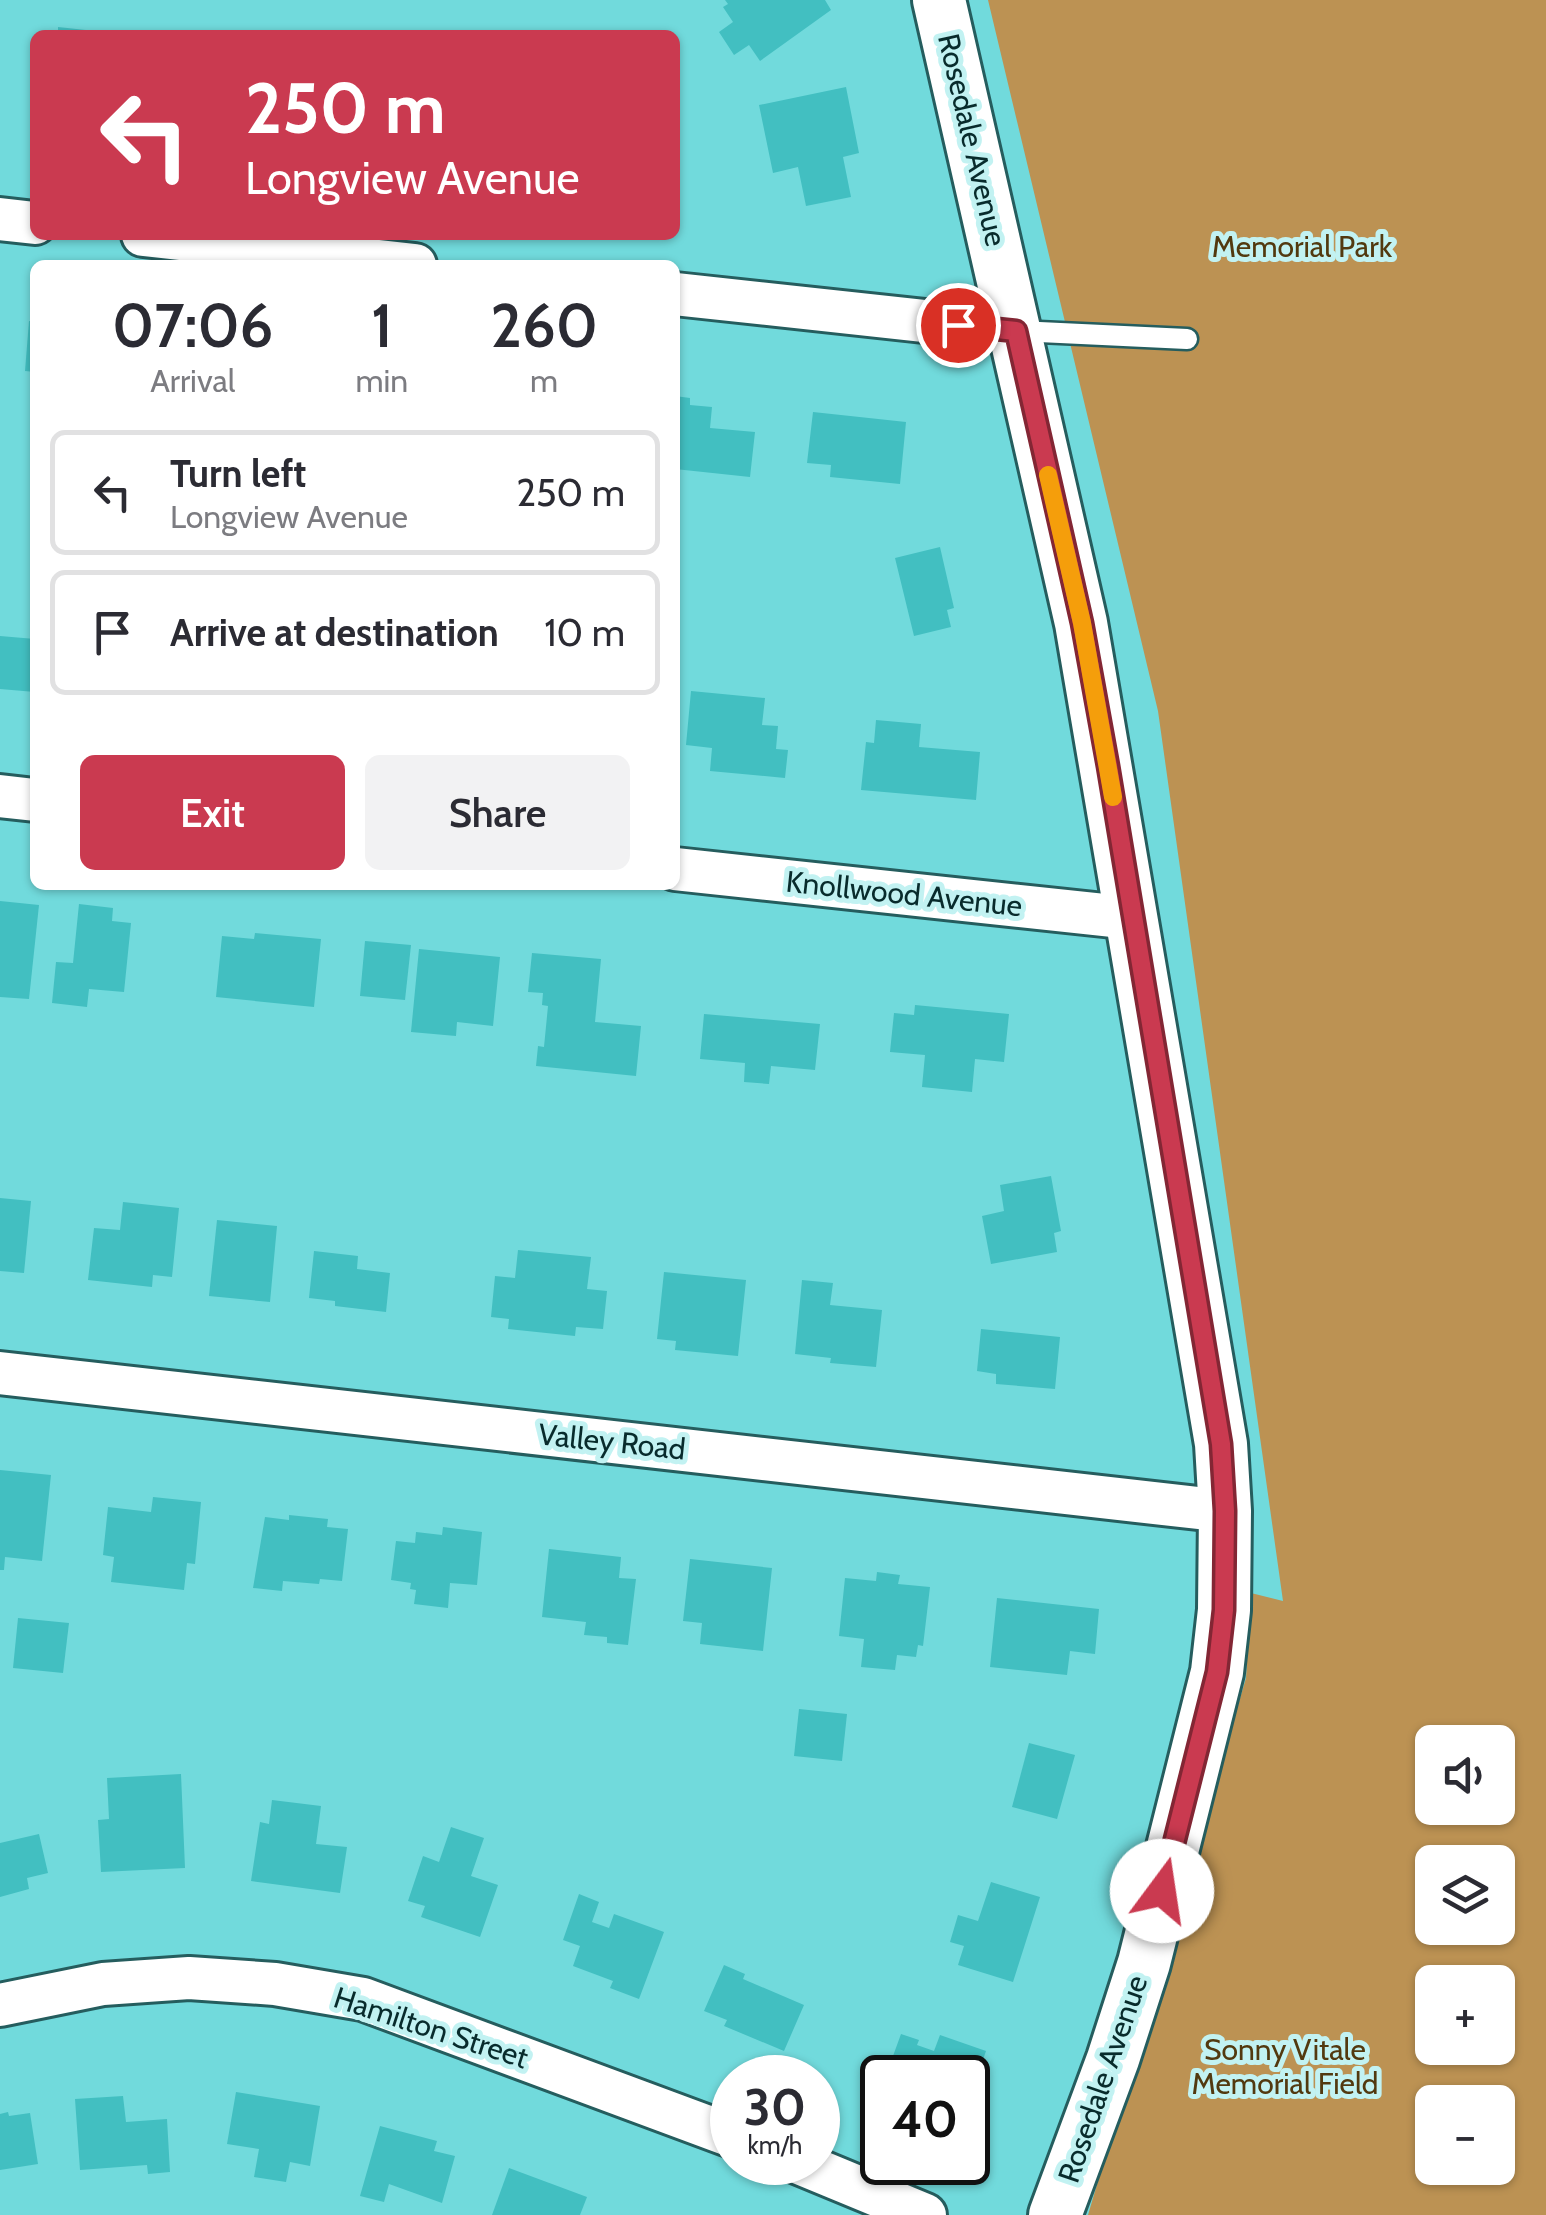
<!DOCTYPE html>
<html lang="en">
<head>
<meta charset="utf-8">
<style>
	body { margin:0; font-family:Cabin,sans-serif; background:#f2f2f3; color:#2b2b33; height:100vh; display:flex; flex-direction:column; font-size:38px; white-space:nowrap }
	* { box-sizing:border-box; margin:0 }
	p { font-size:32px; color:#7c7c81 }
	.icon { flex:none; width:55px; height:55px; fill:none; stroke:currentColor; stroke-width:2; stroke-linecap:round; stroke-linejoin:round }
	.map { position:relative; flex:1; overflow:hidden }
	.sheet { position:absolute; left:30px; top:260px; width:650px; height:630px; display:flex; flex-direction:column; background:#fff; border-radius:15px; box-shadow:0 2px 8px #0004 }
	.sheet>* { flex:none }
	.guide { position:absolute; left:30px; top:30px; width:650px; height:210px; border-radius:15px; box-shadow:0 2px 8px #0004; background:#ca3a50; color:#fff; overflow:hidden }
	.buttons { position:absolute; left:1415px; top:1725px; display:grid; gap:20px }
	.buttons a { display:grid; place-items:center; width:100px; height:100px; border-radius:15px; background:#fff; box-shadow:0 2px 8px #0004; font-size:50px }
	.speed { position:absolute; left:710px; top:2055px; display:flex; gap:20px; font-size:50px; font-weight:700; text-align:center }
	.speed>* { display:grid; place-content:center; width:130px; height:130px; border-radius:50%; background:#fff; box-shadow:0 2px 8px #0004; line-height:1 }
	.speed small { font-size:25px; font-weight:400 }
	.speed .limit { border:5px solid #111; border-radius:15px; background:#fff; color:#111 }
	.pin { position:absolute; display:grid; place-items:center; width:85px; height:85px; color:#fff; margin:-42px; border:5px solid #fff; border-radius:50%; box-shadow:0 2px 10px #0007 }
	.me { position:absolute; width:110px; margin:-55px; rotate:14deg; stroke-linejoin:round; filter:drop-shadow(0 0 8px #0008) }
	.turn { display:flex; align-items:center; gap:35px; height:210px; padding:0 50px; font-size:45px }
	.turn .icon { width:130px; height:130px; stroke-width:2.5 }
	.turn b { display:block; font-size:70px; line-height:85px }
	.eta { display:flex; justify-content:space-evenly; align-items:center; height:170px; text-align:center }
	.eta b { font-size:60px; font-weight:600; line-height:70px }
	.cta { display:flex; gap:20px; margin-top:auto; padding:20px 50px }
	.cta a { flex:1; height:115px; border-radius:15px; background:#ca3a50; color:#fff; font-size:40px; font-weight:600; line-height:115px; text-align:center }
	.cta a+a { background:#f2f2f3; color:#2b2b33 }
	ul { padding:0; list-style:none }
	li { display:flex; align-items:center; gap:30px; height:125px; margin:0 20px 15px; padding:0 30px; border:5px solid #e1e1e2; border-radius:15px }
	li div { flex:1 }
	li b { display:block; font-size:38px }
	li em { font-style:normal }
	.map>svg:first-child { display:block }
	.green { fill:#bc9253; fill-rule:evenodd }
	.building { fill:#42bfc1 }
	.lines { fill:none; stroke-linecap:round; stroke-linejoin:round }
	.service-casing { stroke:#255d5e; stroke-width:25 }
	.minor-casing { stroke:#255d5e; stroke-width:48 }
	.tertiary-casing { stroke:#255d5e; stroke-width:58 }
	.service { stroke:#fff; stroke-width:20 }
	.minor { stroke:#fff; stroke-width:42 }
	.tertiary { stroke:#fff; stroke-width:52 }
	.route-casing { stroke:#832634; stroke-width:25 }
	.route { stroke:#ca3a50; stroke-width:18 }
	.slow { stroke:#f59e0b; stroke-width:18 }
	.labels { text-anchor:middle; stroke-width:10; stroke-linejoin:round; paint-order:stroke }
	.street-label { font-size:30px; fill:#082b2c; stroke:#c2f2f2 }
	.park-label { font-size:30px; fill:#52390f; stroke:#c2f2f2 }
</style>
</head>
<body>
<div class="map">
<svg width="1546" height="2215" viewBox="0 0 1546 2215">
	<rect width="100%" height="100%" fill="#71dadc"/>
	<!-- green -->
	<path class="green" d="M988,0H1546V2215H1088L1246,1678L1251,1593L1283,1601L1158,711ZM1432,1742H1498V1808H1432ZM1432,1862H1498V1928H1432ZM1432,1982H1498V2048H1432ZM1432,2102H1498V2168H1432Z"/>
	<!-- building -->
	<g class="building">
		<polygon points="725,0 825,0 831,10 760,61 749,45 734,55 719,32 733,22 723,7 728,4"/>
		<polygon points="58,27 95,31 95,35 58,35"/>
		<polygon points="846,87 859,153 843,157 851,197 806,206 798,167 773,173 759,105"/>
		<polygon points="29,321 35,322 35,372 25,371"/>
		<polygon points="675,396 690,398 690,405 712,407 710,428 755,432 750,477 675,469"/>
		<polygon points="813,412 906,422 900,484 830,477 831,465 807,463"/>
		<polygon points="940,547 954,608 947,610 951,627 914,636 895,558"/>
		<polygon points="0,636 35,639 35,692 0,689"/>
		<polygon points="691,691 765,698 762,725 778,726 776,749 788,750 785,778 710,771 712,748 686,745"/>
		<polygon points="876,720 921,724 919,747 980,752 976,800 861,790 866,742 874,743"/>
		<polygon points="0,901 39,905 29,999 0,997"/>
		<polygon points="79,904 113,908 112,921 131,923 124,992 89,989 87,1007 52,1003 56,962 73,963"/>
		<polygon points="255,933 321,939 314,1007 216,997 222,936 254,939"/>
		<polygon points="365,941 411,945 405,1000 360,996"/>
		<polygon points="419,949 500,957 493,1026 457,1022 456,1036 411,1032"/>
		<polygon points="532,953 601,959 595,1022 641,1026 636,1076 536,1066 538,1046 544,1047 548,1006 542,1005 543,993 528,992"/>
		<polygon points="915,1005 1009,1014 1004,1062 975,1059 972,1092 922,1087 925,1055 890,1052 894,1013 914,1015"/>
		<polygon points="704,1014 820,1024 815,1070 771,1066 769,1084 744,1082 745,1063 700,1059"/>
		<polygon points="1051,1176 1061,1231 1054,1233 1057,1252 991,1264 982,1216 1004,1211 1000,1185"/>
		<polygon points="0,1198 31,1201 24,1273 0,1271"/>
		<polygon points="123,1202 179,1208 172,1277 153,1275 152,1287 88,1280 94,1228 120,1230"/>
		<polygon points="217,1220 277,1226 270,1302 209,1296"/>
		<polygon points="518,1250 591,1257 587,1289 607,1291 603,1329 576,1327 575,1336 508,1329 509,1319 491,1317 495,1276 515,1278"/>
		<polygon points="314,1251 358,1256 357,1269 390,1273 386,1312 335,1306 335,1301 309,1298"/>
		<polygon points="664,1272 746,1280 738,1356 675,1350 676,1341 657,1339"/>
		<polygon points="802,1280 833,1283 830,1305 882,1310 876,1367 830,1363 831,1358 795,1354"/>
		<polygon points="981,1329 1060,1337 1055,1389 996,1384 996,1374 977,1371"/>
		<polygon points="0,1470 51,1475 42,1561 5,1557 4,1570 0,1570"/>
		<polygon points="153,1497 201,1502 195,1564 187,1563 184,1590 111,1582 114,1557 103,1555 108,1507 151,1512"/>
		<polygon points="289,1515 328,1519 327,1527 348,1529 342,1581 320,1579 319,1584 283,1581 282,1591 253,1588 265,1517 289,1520"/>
		<polygon points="443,1527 482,1532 477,1585 450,1583 448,1608 414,1604 416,1590 410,1589 411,1583 391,1580 396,1541 415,1543 416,1532 442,1535"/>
		<polygon points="549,1549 621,1557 619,1578 636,1579 628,1645 607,1643 607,1637 584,1635 586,1622 542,1617"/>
		<polygon points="690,1559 772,1568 763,1651 700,1644 702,1623 683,1621"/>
		<polygon points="877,1572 900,1575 898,1584 930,1587 923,1646 918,1645 916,1657 897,1655 895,1670 861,1667 864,1639 839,1636 845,1578 876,1581"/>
		<polygon points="997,1598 1099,1609 1095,1654 1070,1651 1067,1675 990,1667"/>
		<polygon points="18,1618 69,1623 63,1673 13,1668"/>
		<polygon points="799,1709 847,1714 842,1761 794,1756"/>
		<polygon points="1029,1743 1075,1755 1057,1819 1012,1807"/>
		<polygon points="181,1774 185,1868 101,1872 98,1820 109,1819 107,1778"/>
		<polygon points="272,1800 321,1806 316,1844 347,1847 340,1893 251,1881 260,1822 269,1824"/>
		<polygon points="451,1827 484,1838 471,1876 498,1885 480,1937 421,1917 425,1906 408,1901 423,1856 439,1862"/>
		<polygon points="39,1834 48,1873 27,1878 29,1889 0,1897 0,1843"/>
		<polygon points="991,1882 1040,1897 1013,1982 958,1965 964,1946 950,1942 958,1915 978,1921"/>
		<polygon points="579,1894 599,1902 592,1922 609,1928 614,1914 664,1932 639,1999 610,1988 613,1981 573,1966 580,1946 563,1940"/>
		<polygon points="724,1965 745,1974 743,1979 804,2005 784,2051 724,2026 727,2020 704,2011"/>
		<polygon points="901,2034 919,2040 917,2045 934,2051 940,2035 986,2051 968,2103 968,2078 885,2078"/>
		<polygon points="236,2092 320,2106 310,2166 290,2162 286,2182 254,2177 259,2149 227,2144"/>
		<polygon points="123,2096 126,2122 167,2119 170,2172 148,2174 147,2165 80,2170 75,2099"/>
		<polygon points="8,2112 9,2116 30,2113 38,2164 0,2170 0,2114"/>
		<polygon points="380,2126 437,2141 434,2151 455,2156 442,2203 389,2184 384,2202 360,2196"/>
		<polygon points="509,2168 587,2197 580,2215 492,2215"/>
	</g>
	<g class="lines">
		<defs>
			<polyline id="service" points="1018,331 1187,339"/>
			<g id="minor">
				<polyline points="0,219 35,223"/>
				<polyline points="143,235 415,265"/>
				<polyline points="675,294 1016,331"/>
				<polyline points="0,796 35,800"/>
				<polyline points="675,869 1132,918"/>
				<polyline points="0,1373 1225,1511"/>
				<polyline points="0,2005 103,1984 189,1978 275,1984 363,1999 732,2136"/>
				<polyline points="797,2162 925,2215"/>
			</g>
			<polyline id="tertiary" points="939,0 1081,623 1221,1444 1225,1511 1224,1610 1217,1672 1144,1963 1113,2059 1055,2215"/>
		</defs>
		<!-- service casing -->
		<use href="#service" class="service-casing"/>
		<!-- minor casing -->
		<use href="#minor" class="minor-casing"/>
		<!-- tertiary casing -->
		<use href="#tertiary" class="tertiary-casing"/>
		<!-- service -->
		<use href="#service" class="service"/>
		<!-- minor -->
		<use href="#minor" class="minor"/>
		<!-- tertiary -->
		<use href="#tertiary" class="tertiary"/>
	</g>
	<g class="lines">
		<defs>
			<polyline id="route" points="958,325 1016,331 1082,623 1108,766 1221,1444 1225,1511 1224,1610 1217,1672 1162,1891"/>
		</defs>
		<!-- route casing -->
		<use href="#route" class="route-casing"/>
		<!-- route -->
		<use href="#route" class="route"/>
		<!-- slow -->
		<polyline class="slow" points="1048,475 1082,623 1113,797"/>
	</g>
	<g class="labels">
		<!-- street labels -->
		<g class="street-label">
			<text transform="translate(972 140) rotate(77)" y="10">Rosedale Avenue</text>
			<text transform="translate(904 894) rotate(6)" y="10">Knollwood Avenue</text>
			<text transform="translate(612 1442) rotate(6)" y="10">Valley Road</text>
			<text transform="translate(431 2028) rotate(18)" y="10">Hamilton Street</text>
			<text transform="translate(1103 2079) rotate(-71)" y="10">Rosedale Avenue</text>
		</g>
		<!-- park labels -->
		<g class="park-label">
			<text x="1302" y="257">Memorial Park</text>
			<text x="1285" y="2060">Sonny Vitale<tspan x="1285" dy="34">Memorial Field</tspan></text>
		</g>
	</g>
</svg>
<div class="buttons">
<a><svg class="icon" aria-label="sound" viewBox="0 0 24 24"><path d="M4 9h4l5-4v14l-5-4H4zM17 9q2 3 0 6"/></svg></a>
<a><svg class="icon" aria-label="layers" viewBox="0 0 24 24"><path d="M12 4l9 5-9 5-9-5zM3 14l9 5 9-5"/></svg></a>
<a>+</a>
<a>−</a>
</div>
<div class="speed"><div>30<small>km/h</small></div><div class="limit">40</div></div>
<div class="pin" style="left:958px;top:325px;background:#d93025"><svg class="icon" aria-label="arrive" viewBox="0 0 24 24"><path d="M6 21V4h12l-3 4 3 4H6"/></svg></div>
<svg class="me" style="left:1162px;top:1891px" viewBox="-20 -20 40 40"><circle r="19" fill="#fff"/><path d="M0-13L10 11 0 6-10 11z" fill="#ca3a50"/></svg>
<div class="guide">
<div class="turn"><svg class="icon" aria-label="left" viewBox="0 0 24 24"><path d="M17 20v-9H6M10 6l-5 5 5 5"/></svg><div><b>250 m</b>Longview Avenue</div></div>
</div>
<section class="sheet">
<div class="eta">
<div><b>07:06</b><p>Arrival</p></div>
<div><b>1</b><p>min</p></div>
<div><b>260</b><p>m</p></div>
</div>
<ul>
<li><svg class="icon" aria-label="left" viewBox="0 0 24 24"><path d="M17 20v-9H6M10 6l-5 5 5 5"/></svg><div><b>Turn left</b><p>Longview Avenue</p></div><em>250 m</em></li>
<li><svg class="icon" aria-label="arrive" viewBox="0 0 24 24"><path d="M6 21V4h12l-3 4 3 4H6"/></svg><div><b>Arrive at destination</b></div><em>10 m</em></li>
</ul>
<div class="cta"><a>Exit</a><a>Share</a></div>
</section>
</div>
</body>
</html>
